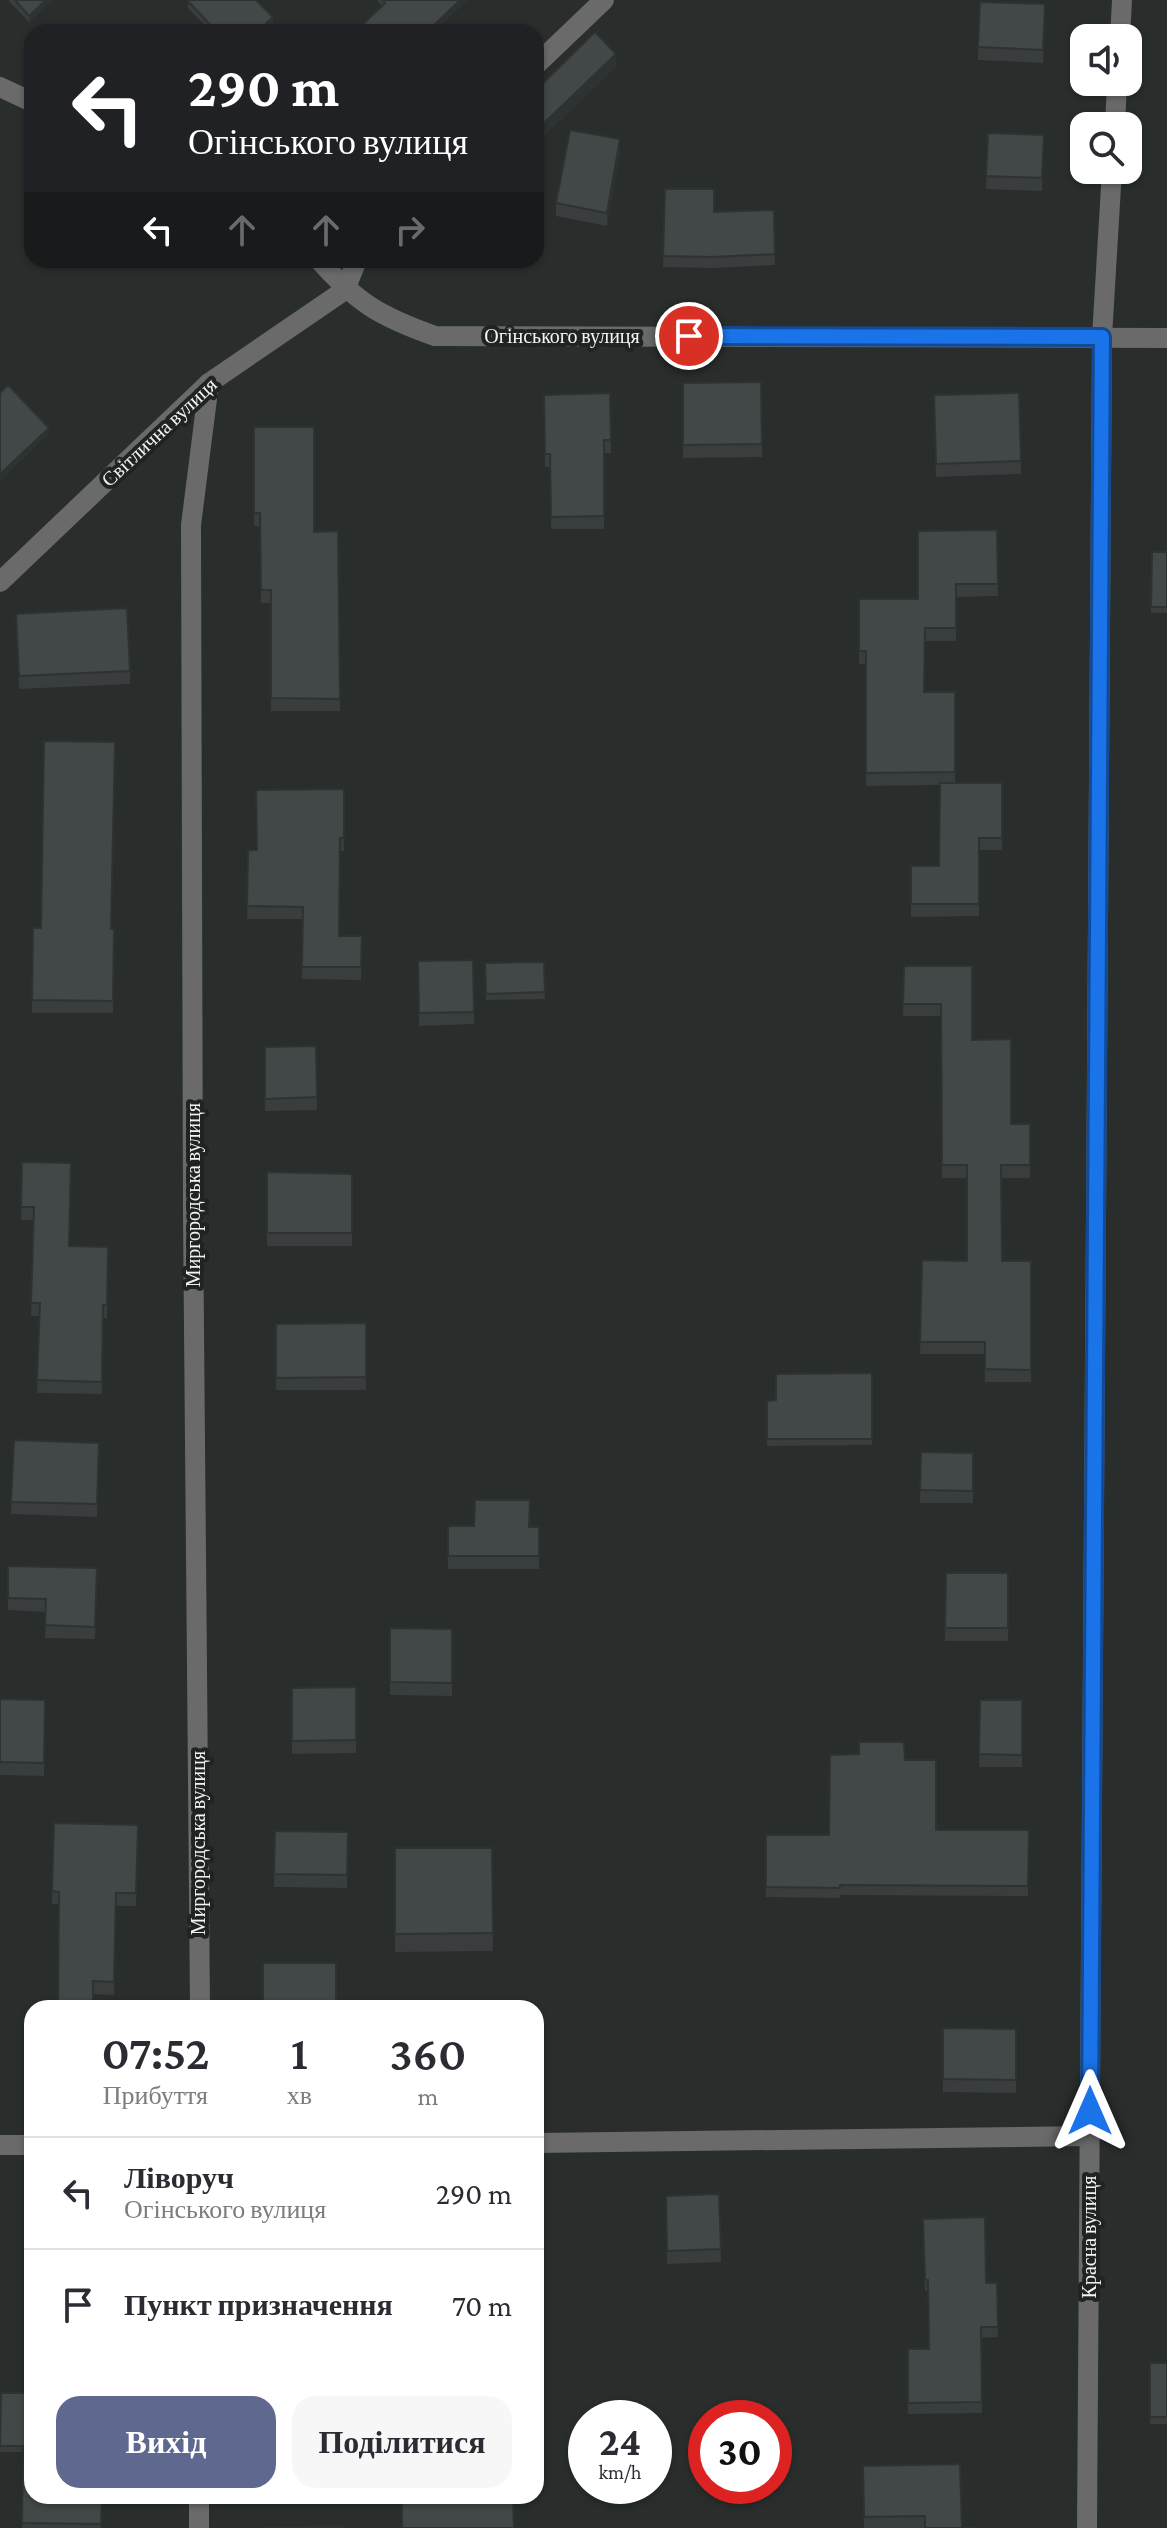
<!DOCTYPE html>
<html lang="uk">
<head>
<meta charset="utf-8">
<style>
	body { margin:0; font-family:"Crimson Pro",serif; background:#f7f7f7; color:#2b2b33; height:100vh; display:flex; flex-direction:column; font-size:30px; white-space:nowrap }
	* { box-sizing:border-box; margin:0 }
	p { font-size:26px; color:#7c7c81 }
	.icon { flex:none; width:44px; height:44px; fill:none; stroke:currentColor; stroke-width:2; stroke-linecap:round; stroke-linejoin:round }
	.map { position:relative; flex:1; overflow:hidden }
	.drawer { position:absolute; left:24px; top:2000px; width:520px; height:504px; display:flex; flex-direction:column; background:#fff; border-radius:24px; box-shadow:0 2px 6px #0004 }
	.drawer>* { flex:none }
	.banner { position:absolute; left:24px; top:24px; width:520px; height:244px; border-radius:24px; box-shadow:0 2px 6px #0004; background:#202124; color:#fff; overflow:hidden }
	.fabs { position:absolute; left:1070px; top:24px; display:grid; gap:16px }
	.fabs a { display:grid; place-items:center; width:72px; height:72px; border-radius:16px; background:#fff; box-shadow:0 2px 6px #0004; font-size:40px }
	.speed { position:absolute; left:568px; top:2400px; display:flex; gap:16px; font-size:40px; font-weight:700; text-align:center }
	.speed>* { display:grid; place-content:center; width:104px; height:104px; border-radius:50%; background:#fff; box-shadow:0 2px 6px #0004; line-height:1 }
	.speed small { font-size:20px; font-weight:400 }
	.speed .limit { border:12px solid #d22; background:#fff; color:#111 }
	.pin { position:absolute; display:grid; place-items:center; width:68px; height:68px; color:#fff; margin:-34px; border:4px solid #fff; border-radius:50%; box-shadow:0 2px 8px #0007 }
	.me { position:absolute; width:88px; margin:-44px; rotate:0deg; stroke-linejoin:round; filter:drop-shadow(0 0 6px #0008) }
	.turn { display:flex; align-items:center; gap:28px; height:168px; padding:0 32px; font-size:36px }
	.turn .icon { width:104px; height:104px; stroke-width:2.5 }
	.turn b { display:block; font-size:56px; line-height:68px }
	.lanes { display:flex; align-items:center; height:76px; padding:0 32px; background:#0003; justify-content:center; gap:40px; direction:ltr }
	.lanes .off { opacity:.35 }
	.eta { display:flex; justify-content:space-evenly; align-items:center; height:136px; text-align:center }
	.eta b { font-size:48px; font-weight:600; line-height:56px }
	.action { display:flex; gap:16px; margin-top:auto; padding:16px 32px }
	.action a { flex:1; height:92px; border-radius:24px; background:#5f688e; color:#fff; font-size:32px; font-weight:600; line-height:92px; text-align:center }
	.action a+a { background:#f7f7f7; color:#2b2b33 }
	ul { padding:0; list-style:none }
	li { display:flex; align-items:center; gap:24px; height:112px; padding:0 32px; border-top:2px solid #e1e1e2 }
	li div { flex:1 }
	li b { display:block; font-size:30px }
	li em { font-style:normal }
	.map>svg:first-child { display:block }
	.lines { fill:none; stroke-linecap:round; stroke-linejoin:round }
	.minor { stroke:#696a69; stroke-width:20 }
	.wall { fill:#393d3d }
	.shaded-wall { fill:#2e3232 }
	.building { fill:#424747; stroke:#2e3232; stroke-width:2 }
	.route-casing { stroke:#114b97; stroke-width:20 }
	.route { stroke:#1a73e8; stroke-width:14 }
	.labels { text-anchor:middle; stroke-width:8; stroke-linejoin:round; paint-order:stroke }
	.street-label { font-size:20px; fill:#f1f4f3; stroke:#1f2422 }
</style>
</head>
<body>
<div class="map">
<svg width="1167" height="2528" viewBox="0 0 1167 2528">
	<rect width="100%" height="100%" fill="#292d2c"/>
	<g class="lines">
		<!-- minor -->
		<g class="minor">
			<polyline points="1120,38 1122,0"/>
			<polyline points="536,65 604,0"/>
			<polyline points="0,87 32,102"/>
			<polyline points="1115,126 1117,82"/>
			<path d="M319,260C357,303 381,317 435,336L1167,338"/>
			<polyline points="0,582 209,383 345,290 357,260"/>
			<polyline points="200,2008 193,1215 191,525 209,383"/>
			<polyline points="536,2143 1090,2136"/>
			<polyline points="0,2145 32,2145"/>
			<polyline points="199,2528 199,2496"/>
			<polyline points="1087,2528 1102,337 1112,170"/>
		</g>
	</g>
	<!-- wall -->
	<g class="wall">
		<polygon points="8,0 52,0 29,22"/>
		<polygon points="377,0 467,0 433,32 355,32 382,6"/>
		<polygon points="188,1 273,24 264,32 211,32 188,8"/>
		<polygon points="1045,4 1043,63 978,60 978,47"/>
		<polygon points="616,66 542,138 536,131 536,90"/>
		<polygon points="988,133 1044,135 1042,191 986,189"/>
		<polygon points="620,151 607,226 556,216 556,203"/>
		<polygon points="665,189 714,212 774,210 775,265 713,268 663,267"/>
		<polygon points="761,382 762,457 683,458 683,383"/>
		<polygon points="610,393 611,453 604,453 604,529 551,529 550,467 545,467 544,395"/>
		<polygon points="934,395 1021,461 1021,474 936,477"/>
		<polygon points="254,427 314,532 338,531 340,711 271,711 271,603 261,603 260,526 254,526"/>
		<polygon points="997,530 998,596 956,597 956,641 925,641 924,692 955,692 955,783 1002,783 1002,850 979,850 979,916 911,917 911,866 939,866 940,785 866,786 866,664 859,664 859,599 918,599"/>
		<polygon points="1152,552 1167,552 1167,613 1151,613"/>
		<polygon points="16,626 130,671 130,684 19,689"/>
		<polygon points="344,789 344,851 340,851 339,936 362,936 361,980 302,979 303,919 247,919 248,850 257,850"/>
		<polygon points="33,928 114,929 113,1013 32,1013"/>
		<polygon points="473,960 474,1024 419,1026 418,961"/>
		<polygon points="544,962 545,999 486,1000 485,963"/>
		<polygon points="904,966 972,966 972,1040 1011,1124 1030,1124 1030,1178 1001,1178 1002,1261 1031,1261 1031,1382 985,1382 985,1354 920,1354 922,1260 967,1261 967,1178 942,1178 941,1016 903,1016"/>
		<polygon points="316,1046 317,1110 265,1111 265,1047"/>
		<polygon points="22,1162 69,1246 108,1247 107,1318 103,1318 102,1394 37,1393 39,1316 31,1316 33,1220 21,1220"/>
		<polygon points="267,1172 352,1174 352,1246 267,1246"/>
		<polygon points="366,1323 366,1390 276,1390 276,1324"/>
		<polygon points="872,1373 872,1445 767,1446 767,1401 776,1400"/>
		<polygon points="14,1440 99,1443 97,1517 11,1514"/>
		<polygon points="921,1452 973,1453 973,1503 920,1503"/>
		<polygon points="448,1526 539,1527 539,1569 448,1569"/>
		<polygon points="8,1566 97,1568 95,1639 45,1638 46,1612 8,1610"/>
		<polygon points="946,1573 1008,1573 1008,1641 945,1641"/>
		<polygon points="390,1628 452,1629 452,1696 390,1695"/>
		<polygon points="356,1687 356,1753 292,1754 292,1688"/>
		<polygon points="0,1699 45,1700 44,1776 0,1775"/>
		<polygon points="980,1700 1022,1700 1022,1767 979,1767"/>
		<polygon points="905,1760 936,1830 1029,1830 1028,1896 840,1895 840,1898 766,1897 766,1835 829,1835"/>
		<polygon points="54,1823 138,1825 136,1906 116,1906 114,1995 93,1994 59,1904 52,1904"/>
		<polygon points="275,1831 348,1832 347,1888 274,1887"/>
		<polygon points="395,1848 492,1848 493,1951 395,1952"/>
		<polygon points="943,2028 1016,2029 1016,2093 943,2092"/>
		<polygon points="719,2194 721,2262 667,2264 666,2196"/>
		<polygon points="923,2219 986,2283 997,2283 998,2337 981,2338 982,2413 908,2414 908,2349 929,2349 928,2291 925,2291"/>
		<rect x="1150" y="2363" width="17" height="61"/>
		<polygon points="1,2393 102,2496 101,2528 22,2528 23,2452 0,2452"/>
		<polygon points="863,2466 962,2528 977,2528 864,2528"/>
	</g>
	<!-- shaded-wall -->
	<g class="shaded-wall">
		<polygon points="46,0 52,0 29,22 29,16"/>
		<polygon points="460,0 467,0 433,32 427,32"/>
		<polygon points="273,17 273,24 264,32 257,32"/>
		<polygon points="616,54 616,66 542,138 542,125"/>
		<polygon points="620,139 620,151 607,226 607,213"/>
		<polygon points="49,428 49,434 0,481 0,474"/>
	</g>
	<!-- building -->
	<g class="building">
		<polygon points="15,0 46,0 29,16"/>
		<polygon points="189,0 256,0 273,17 257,32 217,32 188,1"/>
		<polygon points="383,0 460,0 427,32 355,32 385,3"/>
		<polygon points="980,2 1045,4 1043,50 978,47"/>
		<polygon points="595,32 616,54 542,125 536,119 536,90"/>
		<polygon points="570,130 620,139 607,213 556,203"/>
		<polygon points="988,133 1044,135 1042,178 986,176"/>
		<polygon points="665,189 714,189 714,212 774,210 775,254 713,257 663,256"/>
		<polygon points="761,382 762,444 683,445 683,383"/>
		<polygon points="8,385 49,428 0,474 0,393"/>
		<polygon points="610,393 611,440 604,440 604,516 551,517 550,454 545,454 544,395"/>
		<polygon points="1019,393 1021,461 936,464 934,395"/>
		<polygon points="254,427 314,427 314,532 338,531 340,699 271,698 271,590 261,590 260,513 254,513"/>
		<polygon points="997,530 998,584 956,584 956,628 925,628 924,692 955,692 955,772 866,773 866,651 859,651 859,599 918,599 918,531"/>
		<polygon points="1152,552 1167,552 1167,607 1151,607"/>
		<polygon points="127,608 130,671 19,676 16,614"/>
		<polygon points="44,741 115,742 111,929 114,929 113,1001 32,1000 33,928 41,928"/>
		<polygon points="940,783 1002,783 1002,838 979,838 979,904 911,904 911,866 939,866"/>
		<polygon points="344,789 344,838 340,838 339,936 362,936 361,967 302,967 303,907 247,906 248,850 257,850 256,790"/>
		<polygon points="473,960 474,1012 419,1013 418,961"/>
		<polygon points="544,962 545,992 486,994 485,963"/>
		<polygon points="904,966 972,966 972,1040 1011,1039 1011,1124 1030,1124 1030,1165 1001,1165 1002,1261 1031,1261 1031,1370 985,1369 985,1342 920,1342 922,1260 967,1261 967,1165 942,1165 941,1004 903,1004"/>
		<polygon points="316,1046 317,1097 265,1099 265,1047"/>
		<polygon points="22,1162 71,1163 69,1246 108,1247 107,1305 103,1305 102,1382 37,1380 40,1303 31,1303 34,1207 21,1207"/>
		<polygon points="267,1172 352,1174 352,1233 267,1233"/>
		<polygon points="366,1323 366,1377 276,1378 276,1324"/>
		<polygon points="872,1373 872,1439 767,1439 767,1401 776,1400 776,1374"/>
		<polygon points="14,1440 99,1443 97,1504 11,1502"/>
		<polygon points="921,1452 973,1453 973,1491 920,1490"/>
		<polygon points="475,1500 530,1500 529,1527 539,1527 539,1556 448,1556 448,1526 474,1526"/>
		<polygon points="8,1566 97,1568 95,1627 45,1625 46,1599 8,1598"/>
		<polygon points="946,1573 1008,1573 1008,1628 945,1628"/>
		<polygon points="390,1628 452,1629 452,1683 390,1682"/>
		<polygon points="356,1687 356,1740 292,1741 292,1688"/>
		<polygon points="0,1699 45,1700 44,1763 0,1762"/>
		<polygon points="980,1700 1022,1700 1022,1755 979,1754"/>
		<polygon points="859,1742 904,1742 905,1760 936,1760 936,1830 1029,1830 1028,1886 840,1885 840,1888 766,1887 766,1835 829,1835 830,1755 859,1754"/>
		<polygon points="54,1823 138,1825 136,1893 116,1893 114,1982 93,1981 93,2008 58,2008 59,1892 52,1891"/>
		<polygon points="275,1831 348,1832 347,1875 274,1874"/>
		<polygon points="395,1848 492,1848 493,1933 395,1934"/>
		<rect x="263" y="1963" width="73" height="45"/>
		<polygon points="943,2028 1016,2029 1016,2080 943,2079"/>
		<polygon points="719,2194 721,2249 667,2251 666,2196"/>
		<polygon points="985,2217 986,2283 997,2283 998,2327 981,2327 982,2402 908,2403 908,2349 929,2349 928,2280 925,2280 923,2219"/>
		<rect x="1150" y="2363" width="17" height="54"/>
		<polygon points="1,2393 32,2393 32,2496 102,2496 101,2524 22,2523 23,2446 0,2446"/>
		<polygon points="960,2464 962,2528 977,2528 925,2528 925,2516 864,2517 863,2466"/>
		<polygon points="402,2496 513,2496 514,2528 402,2528"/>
		<polygon points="343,2526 343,2528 265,2528"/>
	</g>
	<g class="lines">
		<defs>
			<polyline id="route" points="689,336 1102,337 1090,2111"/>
		</defs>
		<!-- route casing -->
		<use href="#route" class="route-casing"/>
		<!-- route -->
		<use href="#route" class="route"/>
	</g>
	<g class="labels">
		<!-- street labels -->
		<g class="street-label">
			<text x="562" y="343">Огінського вулиця</text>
			<text transform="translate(159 432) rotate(-43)" y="7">Світлична вулиця</text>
			<text transform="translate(193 1195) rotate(-90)" y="7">Миргородська вулиця</text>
			<text transform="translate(198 1843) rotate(-90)" y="7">Миргородська вулиця</text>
			<text transform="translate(1089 2237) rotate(-90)" y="7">Красна вулиця</text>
		</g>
	</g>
</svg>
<div class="fabs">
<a><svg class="icon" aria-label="sound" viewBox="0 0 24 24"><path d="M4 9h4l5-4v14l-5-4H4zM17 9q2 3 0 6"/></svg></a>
<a><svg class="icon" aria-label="search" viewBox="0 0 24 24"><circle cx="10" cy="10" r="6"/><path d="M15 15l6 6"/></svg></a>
</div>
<div class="speed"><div>24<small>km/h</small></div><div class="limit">30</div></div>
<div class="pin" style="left:689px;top:336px;background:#d93025"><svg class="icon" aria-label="arrive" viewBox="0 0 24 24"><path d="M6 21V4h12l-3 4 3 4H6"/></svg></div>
<svg class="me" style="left:1090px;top:2111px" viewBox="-20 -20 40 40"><path d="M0-17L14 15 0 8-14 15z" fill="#1a73e8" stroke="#fff" stroke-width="4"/></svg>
<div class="banner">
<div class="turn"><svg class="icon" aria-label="left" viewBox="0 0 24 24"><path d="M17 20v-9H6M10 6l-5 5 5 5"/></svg><div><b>290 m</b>Огінського вулиця</div></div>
<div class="lanes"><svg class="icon" aria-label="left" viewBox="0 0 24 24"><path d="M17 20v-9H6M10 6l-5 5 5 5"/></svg><svg class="icon off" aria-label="ahead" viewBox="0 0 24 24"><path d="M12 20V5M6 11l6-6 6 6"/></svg><svg class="icon off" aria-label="ahead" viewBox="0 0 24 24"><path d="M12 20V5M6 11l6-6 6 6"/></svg><svg class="icon off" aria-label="right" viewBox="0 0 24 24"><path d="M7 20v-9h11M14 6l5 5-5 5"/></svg></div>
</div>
<section class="drawer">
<div class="eta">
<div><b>07:52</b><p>Прибуття</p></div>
<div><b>1</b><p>хв</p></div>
<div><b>360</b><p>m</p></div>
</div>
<ul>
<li><svg class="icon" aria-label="left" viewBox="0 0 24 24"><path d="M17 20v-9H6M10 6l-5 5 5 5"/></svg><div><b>Ліворуч</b><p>Огінського вулиця</p></div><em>290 m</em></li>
<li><svg class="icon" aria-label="arrive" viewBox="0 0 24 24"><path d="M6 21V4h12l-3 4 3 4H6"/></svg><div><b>Пункт призначення</b></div><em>70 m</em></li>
</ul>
<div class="action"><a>Вихід</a><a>Поділитися</a></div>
</section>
</div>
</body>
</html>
